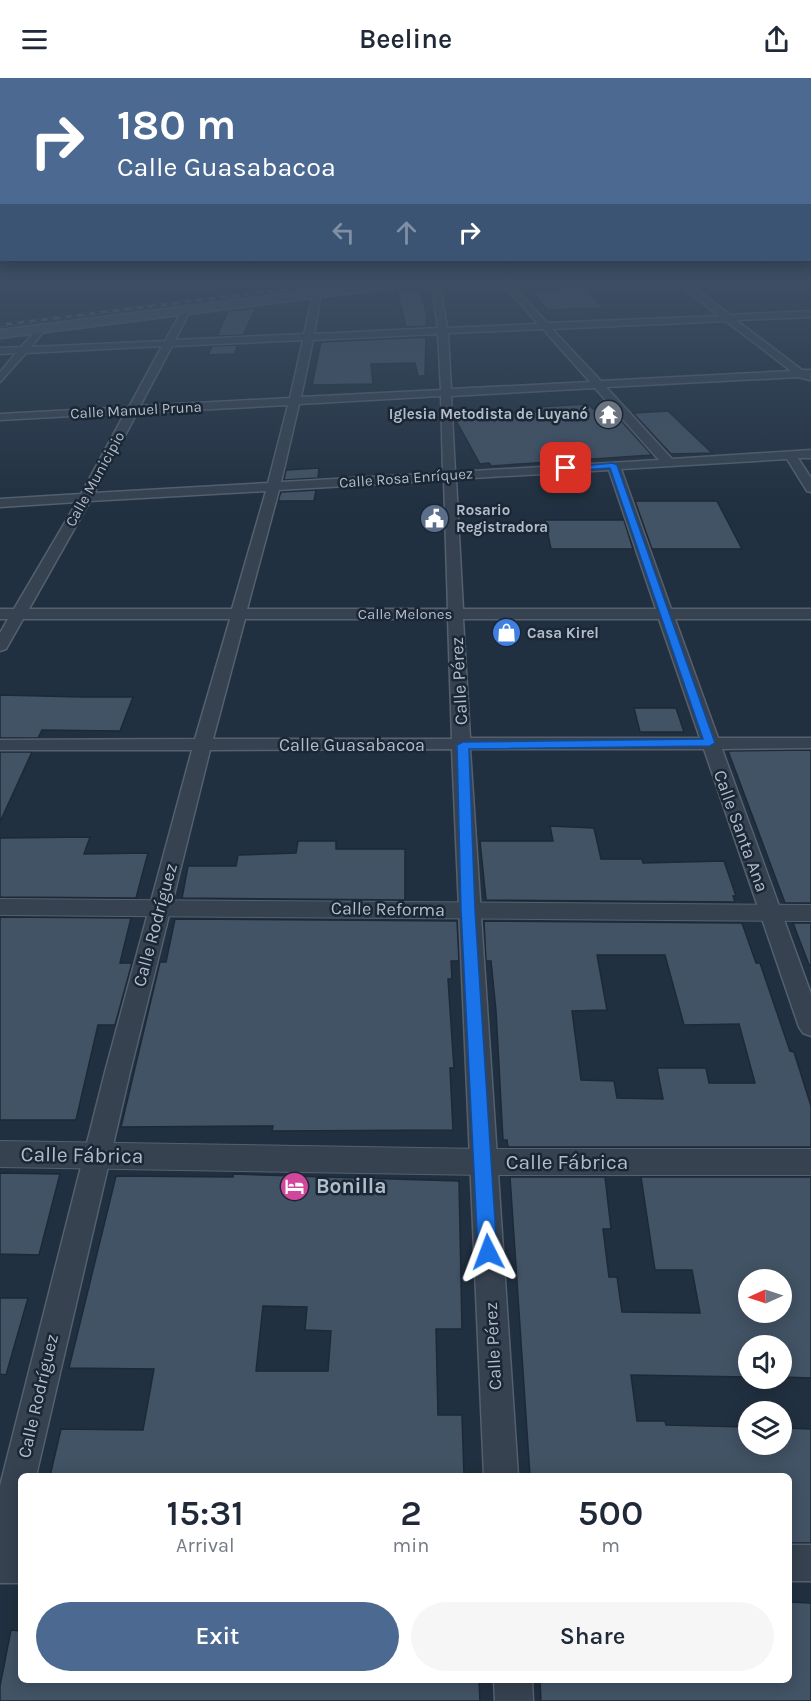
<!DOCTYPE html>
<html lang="en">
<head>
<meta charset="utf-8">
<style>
	body { margin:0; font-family:Karla,sans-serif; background:#f6f6f7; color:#1f2937; height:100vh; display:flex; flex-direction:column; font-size:22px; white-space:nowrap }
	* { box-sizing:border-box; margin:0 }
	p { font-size:20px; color:#747a83 }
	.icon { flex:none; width:33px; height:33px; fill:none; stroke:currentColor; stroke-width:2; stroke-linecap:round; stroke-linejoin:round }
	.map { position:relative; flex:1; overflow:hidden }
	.sheet { position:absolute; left:18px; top:1395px; width:774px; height:210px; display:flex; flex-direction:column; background:#fff; border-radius:9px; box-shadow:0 3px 15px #0003 }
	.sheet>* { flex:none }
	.hud { position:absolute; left:0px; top:0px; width:812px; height:183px; box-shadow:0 3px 15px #0003; background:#4c6a91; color:#fff; overflow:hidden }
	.needle { width:39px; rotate:267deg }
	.controls { position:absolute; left:738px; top:1191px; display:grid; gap:12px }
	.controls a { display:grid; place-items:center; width:54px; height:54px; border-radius:50%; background:#fff; box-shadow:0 3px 15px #0003; font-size:30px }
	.pin { position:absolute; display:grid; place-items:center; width:51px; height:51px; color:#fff; margin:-26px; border-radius:12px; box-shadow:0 3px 9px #0006 }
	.me { position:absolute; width:66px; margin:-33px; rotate:357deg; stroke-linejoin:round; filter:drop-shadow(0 0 4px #0008) }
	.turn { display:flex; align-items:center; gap:21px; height:126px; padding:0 18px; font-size:27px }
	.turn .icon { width:78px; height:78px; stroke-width:2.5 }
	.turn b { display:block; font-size:42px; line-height:51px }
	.lanes { display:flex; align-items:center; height:57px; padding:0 18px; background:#0003; justify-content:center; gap:30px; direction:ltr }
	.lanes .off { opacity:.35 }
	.eta { display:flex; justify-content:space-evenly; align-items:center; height:102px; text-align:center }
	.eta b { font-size:36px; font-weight:600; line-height:42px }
	.button { display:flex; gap:12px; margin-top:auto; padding:12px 18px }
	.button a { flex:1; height:69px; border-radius:36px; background:#4c6a91; color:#fff; font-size:24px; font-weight:600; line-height:69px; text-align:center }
	.button a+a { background:#f6f6f7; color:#1f2937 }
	header { display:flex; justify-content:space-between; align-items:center; height:78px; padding:0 18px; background:#fff; font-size:27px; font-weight:600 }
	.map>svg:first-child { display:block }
	.green { fill:#233f41 }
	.building { fill:#425365; stroke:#1d2937; stroke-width:1.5; fill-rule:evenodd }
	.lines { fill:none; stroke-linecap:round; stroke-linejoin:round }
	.minor-casing { stroke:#54606e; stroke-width:3 }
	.tertiary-casing { stroke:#54606e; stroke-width:2 }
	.secondary-casing { stroke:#54606e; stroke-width:3 }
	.minor { fill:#364250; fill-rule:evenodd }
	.tertiary { fill:#364250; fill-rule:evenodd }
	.secondary { fill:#435163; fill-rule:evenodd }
	.rail-casing { stroke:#576677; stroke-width:3 }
	.rail { stroke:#1b2735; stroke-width:2; stroke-dasharray:6; stroke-linecap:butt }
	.route { fill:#1a73e8; stroke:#114b97; stroke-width:1.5 }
	.labels { text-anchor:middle; stroke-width:5; stroke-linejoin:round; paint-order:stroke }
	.far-street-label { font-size:15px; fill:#b2bdcb; stroke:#1b2735 }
	.far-poi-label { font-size:15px; font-weight:bold; fill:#b2bdcb; stroke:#1b2735; text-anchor:start }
	.street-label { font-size:18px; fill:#b2bdcb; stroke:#1b2735 }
	.near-street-label { font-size:21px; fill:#b2bdcb; stroke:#1b2735 }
	.near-poi-label { font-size:21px; font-weight:bold; fill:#b2bdcb; stroke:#1b2735; text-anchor:start }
</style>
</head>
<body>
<header><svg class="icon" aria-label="menu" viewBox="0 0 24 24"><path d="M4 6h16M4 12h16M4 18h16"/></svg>Beeline<svg class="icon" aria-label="share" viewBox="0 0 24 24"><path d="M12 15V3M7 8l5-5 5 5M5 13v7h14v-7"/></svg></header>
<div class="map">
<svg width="811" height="1623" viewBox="0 0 811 1623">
	<rect width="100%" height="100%" fill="#213040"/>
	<!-- green -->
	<polygon class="green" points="337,207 340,211 0,252 0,249"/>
	<!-- building -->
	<g class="building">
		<polygon points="549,204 580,204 603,230 547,232 532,213 557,212"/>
		<polygon points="397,212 419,212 427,236 426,248 406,249"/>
		<polygon points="256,230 243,257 217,258 228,233"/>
		<polygon points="426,259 425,298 418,298 415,285 371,286 373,306 312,307 321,264"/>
		<polygon points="238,267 234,276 208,277 212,268"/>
		<polygon points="588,326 593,331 603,330 609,336 615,336 652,377 491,388 489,385 480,386 454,339 540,333 537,329"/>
		<polygon points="668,333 712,375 671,376 633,335"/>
		<polygon points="319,390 318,400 284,402 286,392"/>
		<polygon points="316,412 314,423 278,423 281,414"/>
		<polygon points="635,423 717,423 742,471 652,471"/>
		<polygon points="545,442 624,442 633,471 551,471"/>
		<polygon points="0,617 82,619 133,619 120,653 42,652 38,660 0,660"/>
		<polygon points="634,630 676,630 684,654 640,654"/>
		<polygon points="811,672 811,825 785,825 728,673"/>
		<polygon points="0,674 32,674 0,744"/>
		<polygon points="550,748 594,750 601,781 642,781 643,785 724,783 736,818 733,818 735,824 486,822 480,763 553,763"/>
		<polygon points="90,759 84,776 148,775 136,820 0,819 0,760"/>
		<polygon points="298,763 336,763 336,771 405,771 405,822 182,820 188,788 236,788 238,777 296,775"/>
		<polygon points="0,839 131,840 120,885 132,885 115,947 98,947 76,1042 0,1042"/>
		<polygon points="175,841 457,843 459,883 451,883 452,901 448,901 454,990 450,990 453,1052 272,1053 273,1048 121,1049 160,884 166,884"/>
		<path d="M484,843L742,845L756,885H760L790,973L794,974L811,1028V1069H508L507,1062H503L496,933L491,883H486ZM597,877H665L684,947L739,946L755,1005H709L706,990H657L663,1021L617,1020L614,1003L581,1002L572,933L607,932Z"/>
		<polygon points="793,845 811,845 811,887 809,887"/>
		<polygon points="0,1095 60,1096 39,1177 0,1176"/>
		<path d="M233,1096L459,1103L462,1251H436L438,1337H462L464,1398H50L61,1351L143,1352L154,1291L69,1290L116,1098L233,1099ZM263,1228L307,1229L305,1252L331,1253L328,1293H256Z"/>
		<path d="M510,1099H605L611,1151H603L609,1199H617L622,1234L700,1235L692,1192H655L641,1099H811V1300L782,1299V1268H748V1299L631,1297L637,1343H665L666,1347L748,1349V1366H782V1350L811,1351V1465H789V1398H530ZM748,1202H782V1234H748Z"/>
		<polygon points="0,1220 28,1220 6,1297 0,1296"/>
		<polygon points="789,1524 811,1525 811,1623 541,1623 540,1602 789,1602"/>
		<polygon points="11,1552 21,1553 21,1602 479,1602 480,1623 0,1623 0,1608"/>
	</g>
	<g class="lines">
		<defs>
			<g id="minor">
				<polygon points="332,204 346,204 362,211 358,213"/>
				<path d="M407,204H464L440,208L447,250L538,246L501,204H510L547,245L719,238L677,204H687L730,237L811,233V239L736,242L802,292H811L810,302L798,299L606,309L672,381L811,372V380H798L811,400V414L807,413L787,381L621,391L671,531H811V541H675L718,660H811V670L722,671L811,916V958L803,955L799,949L704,671H470L518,1398H484L452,671L210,672L130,994L36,1398H21V1505H0V1408L105,994L192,672H0V662L195,661L230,541H23L6,571L0,573V555L8,541H0V531H14L77,424L0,429V421L81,416L125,335L0,342V336L129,329L162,268L26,275L0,304V294L16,275L0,276V270L21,269L42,246L47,249L31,269L165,263L183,231L187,228L191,231L175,262L304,256L313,216L317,213L321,216L314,256L438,250L432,208L388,210L384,208ZM726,243L791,293L601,303L552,251ZM543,251L590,304L451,311L448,255ZM438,256L441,312L301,319L313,262ZM303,262L290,320L140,328L172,268ZM595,310L659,382L455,394L451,318ZM441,318L443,395L281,404L299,326ZM288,327L268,405L94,415L137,335ZM609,392L656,531H463L456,401ZM444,402L448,531H247L279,412ZM266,413L232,531H29L90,423ZM245,541H448L452,661H213ZM463,541H659L700,660H470Z"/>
				<rect x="789" y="1467" width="22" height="36"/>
				<polygon points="494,1602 532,1602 533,1623 495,1623"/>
			</g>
			<g id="tertiary">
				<polygon points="0,821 811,827 811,843 0,837"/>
				<polygon points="0,1063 483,1071 811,1071 811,1097 483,1097 0,1089"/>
			</g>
			<polygon id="secondary" points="382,204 419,204 414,207 0,260 0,252"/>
		</defs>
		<!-- minor casing -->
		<use href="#minor" class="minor-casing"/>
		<!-- tertiary casing -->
		<use href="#tertiary" class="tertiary-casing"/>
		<!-- secondary casing -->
		<use href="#secondary" class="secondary-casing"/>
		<!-- minor -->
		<use href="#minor" class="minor"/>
		<!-- tertiary -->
		<use href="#tertiary" class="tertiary"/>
		<!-- secondary -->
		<use href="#secondary" class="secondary"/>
		<defs>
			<polyline id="rail" points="0,247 344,204"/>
		</defs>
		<!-- rail casing -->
		<use href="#rail" class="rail-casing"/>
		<!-- rail -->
		<use href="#rail" class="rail"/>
	</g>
	<!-- sky -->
	<linearGradient id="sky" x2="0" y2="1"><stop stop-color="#121a23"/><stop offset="0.47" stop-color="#3d4e64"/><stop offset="1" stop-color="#3d4e64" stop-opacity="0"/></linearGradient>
	<rect width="811" height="432" fill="url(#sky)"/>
	<!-- route -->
	<polygon class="route" points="613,385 617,387 715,665 710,668 469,671 475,832 497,1174 494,1180 488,1182 481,1180 478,1174 461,832 457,667 463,664 703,661 610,390 566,393 562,390"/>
	<!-- icons -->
	<defs>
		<symbol id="temple-disc" viewBox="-11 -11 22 22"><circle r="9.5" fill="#6b7280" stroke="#1b2735"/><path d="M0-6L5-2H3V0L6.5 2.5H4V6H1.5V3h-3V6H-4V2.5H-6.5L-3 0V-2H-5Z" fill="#fff"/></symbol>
		<symbol id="civic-disc" viewBox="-11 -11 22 22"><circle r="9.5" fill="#5c6f8a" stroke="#1b2735"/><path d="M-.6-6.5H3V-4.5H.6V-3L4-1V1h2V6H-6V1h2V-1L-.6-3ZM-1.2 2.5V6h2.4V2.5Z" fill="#fff"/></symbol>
		<symbol id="shop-disc" viewBox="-11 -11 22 22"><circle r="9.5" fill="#3f7fe0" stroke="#1b2735"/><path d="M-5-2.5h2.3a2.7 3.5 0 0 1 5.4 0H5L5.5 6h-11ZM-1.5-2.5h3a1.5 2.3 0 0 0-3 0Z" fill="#fff"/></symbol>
		<symbol id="hotel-disc" viewBox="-11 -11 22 22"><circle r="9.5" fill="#d1479c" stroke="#1b2735"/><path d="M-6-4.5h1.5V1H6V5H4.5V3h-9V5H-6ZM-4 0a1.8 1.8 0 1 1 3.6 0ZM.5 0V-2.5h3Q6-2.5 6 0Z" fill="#fff"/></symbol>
	</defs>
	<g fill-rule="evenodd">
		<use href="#temple-disc" x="592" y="320" width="33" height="33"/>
		<use href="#civic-disc" x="418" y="424" width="33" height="33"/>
		<use href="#shop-disc" x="490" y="538" width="33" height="33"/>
		<use href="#hotel-disc" x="278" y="1092" width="33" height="33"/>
	</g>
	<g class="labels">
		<!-- far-street labels -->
		<g class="far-street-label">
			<text transform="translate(136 332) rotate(-3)" y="5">Calle Manuel Pruna</text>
			<text transform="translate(406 400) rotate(-4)" y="5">Calle Rosa Enríquez</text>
			<text transform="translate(95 401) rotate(-61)" y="5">Calle Municipio</text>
			<text x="405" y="541">Calle Melones</text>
		</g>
		<!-- far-poi labels -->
		<g class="far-poi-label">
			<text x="588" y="341" text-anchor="end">Iglesia Metodista de Luyanó</text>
			<text x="456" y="437">Rosario<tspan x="456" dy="17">Registradora</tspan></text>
			<text x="527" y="560">Casa Kirel</text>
		</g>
		<!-- street labels -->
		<g class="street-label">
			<text transform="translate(459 603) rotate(-93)" y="6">Calle Pérez</text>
			<text x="352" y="673">Calle Guasabacoa</text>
			<text transform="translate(741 753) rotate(70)" y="6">Calle Santa Ana</text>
			<text transform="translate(388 831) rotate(1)" y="6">Calle Reforma</text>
			<text transform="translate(155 847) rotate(-75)" y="6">Calle Rodríguez</text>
			<text transform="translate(493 1268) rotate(-93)" y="6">Calle Pérez</text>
			<text transform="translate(38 1318) rotate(-77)" y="6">Calle Rodríguez</text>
		</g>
		<!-- near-street labels -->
		<g class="near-street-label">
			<text transform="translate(82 1077) rotate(1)" y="7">Calle Fábrica</text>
			<text x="567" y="1091">Calle Fábrica</text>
		</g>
		<!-- near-poi labels -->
		<g class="near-poi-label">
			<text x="316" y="1115">Bonilla</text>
		</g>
	</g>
</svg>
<div class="controls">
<a><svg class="needle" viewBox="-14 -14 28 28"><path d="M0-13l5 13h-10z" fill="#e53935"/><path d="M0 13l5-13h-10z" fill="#747a83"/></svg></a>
<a><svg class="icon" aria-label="sound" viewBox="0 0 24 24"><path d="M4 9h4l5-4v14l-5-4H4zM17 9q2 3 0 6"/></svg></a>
<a><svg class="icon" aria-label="layers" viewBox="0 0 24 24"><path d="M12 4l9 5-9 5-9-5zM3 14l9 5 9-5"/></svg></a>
</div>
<div class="pin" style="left:566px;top:390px;background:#d93025"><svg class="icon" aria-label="arrive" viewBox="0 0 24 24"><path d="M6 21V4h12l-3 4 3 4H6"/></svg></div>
<svg class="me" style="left:488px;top:1174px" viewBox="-20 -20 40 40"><path d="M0-17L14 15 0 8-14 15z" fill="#1a73e8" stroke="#fff" stroke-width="4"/></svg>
<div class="hud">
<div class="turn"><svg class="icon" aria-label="right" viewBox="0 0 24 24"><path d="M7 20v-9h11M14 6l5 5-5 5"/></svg><div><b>180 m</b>Calle Guasabacoa</div></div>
<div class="lanes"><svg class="icon off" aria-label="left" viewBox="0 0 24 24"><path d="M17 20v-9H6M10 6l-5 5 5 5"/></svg><svg class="icon off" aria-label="ahead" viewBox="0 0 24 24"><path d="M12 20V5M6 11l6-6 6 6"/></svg><svg class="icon" aria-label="right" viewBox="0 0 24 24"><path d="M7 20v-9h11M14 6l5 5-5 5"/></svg></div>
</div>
<section class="sheet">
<div class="eta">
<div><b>15:31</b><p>Arrival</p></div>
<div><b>2</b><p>min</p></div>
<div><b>500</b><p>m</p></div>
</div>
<div class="button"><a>Exit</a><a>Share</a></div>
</section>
</div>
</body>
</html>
